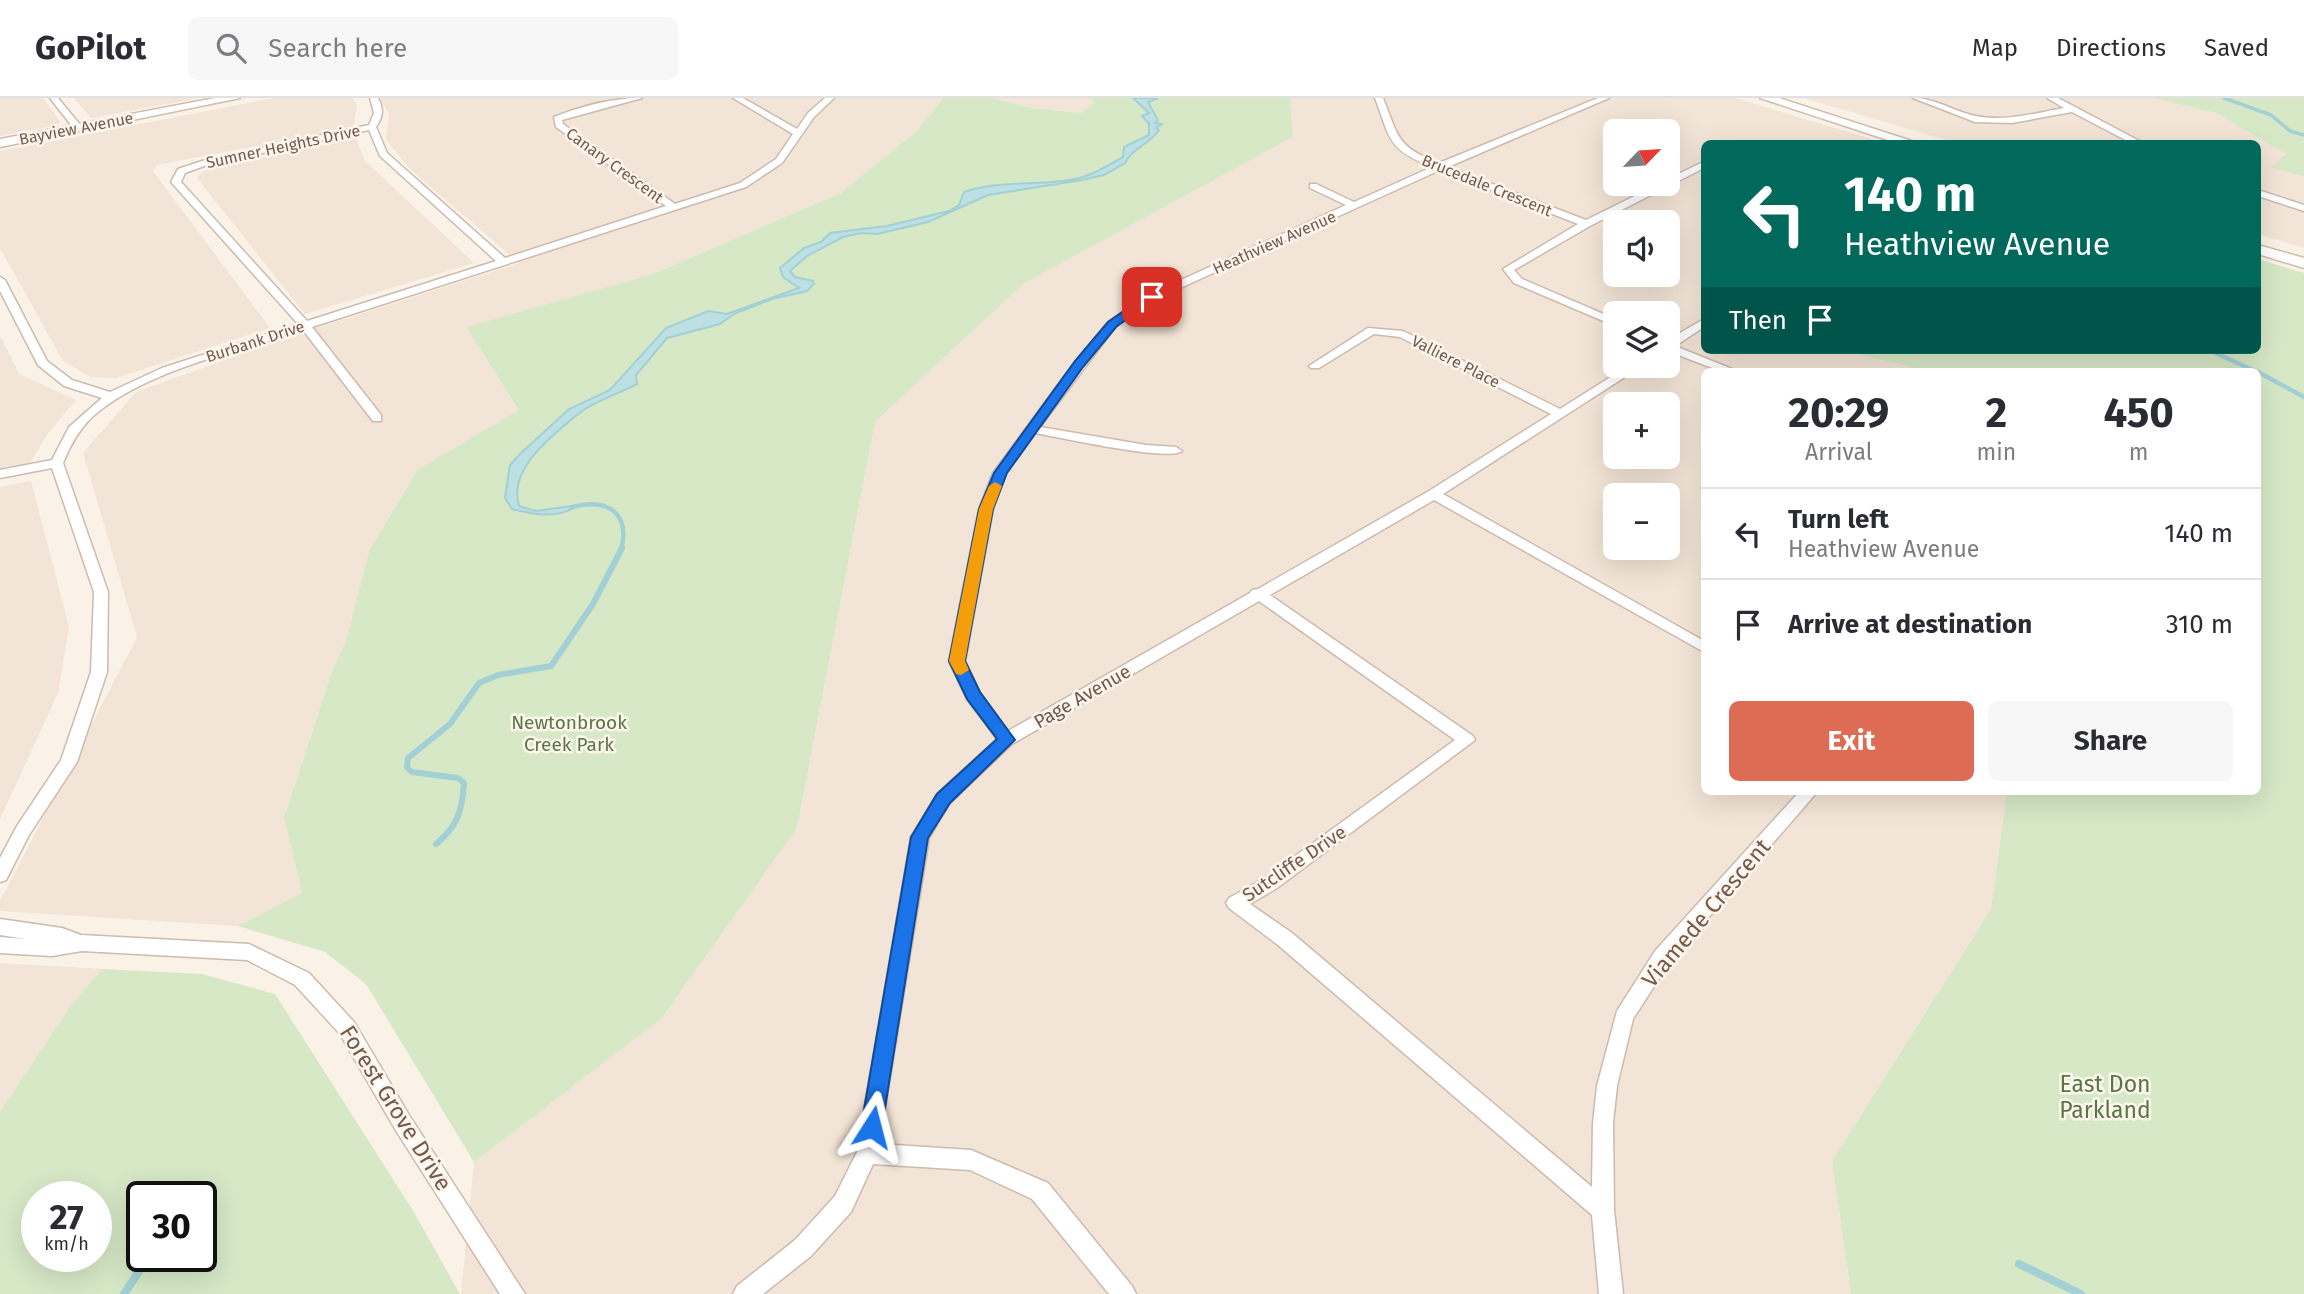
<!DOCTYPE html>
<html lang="en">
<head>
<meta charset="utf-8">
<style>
	body { margin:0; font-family:"Fira Sans",sans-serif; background:#f7f7f7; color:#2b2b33; height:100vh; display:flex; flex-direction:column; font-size:26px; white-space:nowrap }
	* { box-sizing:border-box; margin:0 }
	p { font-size:23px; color:#7c7c81 }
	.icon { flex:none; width:38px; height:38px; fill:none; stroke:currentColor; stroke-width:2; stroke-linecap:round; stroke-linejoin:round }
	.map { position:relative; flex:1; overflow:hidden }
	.sheet { position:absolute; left:1701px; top:270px; width:560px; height:427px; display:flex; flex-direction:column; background:#fff; border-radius:10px; box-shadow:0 7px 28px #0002 }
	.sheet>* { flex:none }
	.guide { position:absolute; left:1701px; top:42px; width:560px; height:214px; border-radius:10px; box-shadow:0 7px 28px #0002; background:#00695c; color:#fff; overflow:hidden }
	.needle { width:46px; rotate:65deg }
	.controls { position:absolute; left:1603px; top:21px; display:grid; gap:14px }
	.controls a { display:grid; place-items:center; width:77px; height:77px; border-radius:10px; background:#fff; box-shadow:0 7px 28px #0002; font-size:35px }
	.speed { position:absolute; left:21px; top:1083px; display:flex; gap:14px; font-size:35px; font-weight:700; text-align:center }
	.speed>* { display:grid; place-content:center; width:91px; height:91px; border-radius:50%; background:#fff; box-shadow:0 7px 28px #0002; line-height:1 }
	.speed small { font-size:18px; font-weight:400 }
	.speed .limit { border:4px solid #111; border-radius:10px; background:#fff; color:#111 }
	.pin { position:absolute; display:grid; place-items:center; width:60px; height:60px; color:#fff; margin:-30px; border-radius:14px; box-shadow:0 4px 10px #0006 }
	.me { position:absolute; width:77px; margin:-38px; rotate:9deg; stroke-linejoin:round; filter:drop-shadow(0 0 5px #0008) }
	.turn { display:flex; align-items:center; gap:24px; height:147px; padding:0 28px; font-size:32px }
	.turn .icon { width:91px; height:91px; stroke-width:2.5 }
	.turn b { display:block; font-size:49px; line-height:60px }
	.then { display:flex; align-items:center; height:66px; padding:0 28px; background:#0003; gap:14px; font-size:26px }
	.eta { display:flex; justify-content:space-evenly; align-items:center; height:119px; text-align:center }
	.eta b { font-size:42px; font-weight:700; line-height:49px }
	.cta { display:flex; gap:14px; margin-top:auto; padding:14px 28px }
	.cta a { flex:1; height:80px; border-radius:10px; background:#de6b53; color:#fff; font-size:28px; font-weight:700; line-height:80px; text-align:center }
	.cta a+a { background:#f7f7f7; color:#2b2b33 }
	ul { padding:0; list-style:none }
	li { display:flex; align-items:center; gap:21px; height:91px; padding:0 28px; border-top:2px solid #e1e1e2 }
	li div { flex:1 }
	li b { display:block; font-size:26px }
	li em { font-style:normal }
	header { display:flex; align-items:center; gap:42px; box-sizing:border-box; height:98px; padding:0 35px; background:#fff; border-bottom:2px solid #e1e1e2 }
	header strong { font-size:33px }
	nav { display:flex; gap:38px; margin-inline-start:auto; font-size:24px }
	.search { width:490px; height:63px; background:#f7f7f7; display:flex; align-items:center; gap:18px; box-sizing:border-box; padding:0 24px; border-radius:10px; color:#7c7c81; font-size:26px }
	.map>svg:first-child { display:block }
	.residential { fill:#f2e4d6; fill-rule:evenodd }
	.green { fill:#d6e8c6; fill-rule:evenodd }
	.water { fill:#bce0e4; stroke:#a3d0d5; stroke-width:2 }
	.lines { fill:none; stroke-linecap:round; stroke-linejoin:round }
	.stream-far3 { stroke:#a3d0d5; stroke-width:3.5 }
	.stream-far2 { stroke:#a3d0d5; stroke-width:4.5 }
	.stream-far1 { stroke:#a3d0d5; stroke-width:6 }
	.stream { stroke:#a3d0d5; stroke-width:8 }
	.street-casing { stroke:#ccbaae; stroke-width:3 }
	.secondary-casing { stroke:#d1bcae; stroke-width:3 }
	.street { fill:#fff; fill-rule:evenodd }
	.secondary { fill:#fff; fill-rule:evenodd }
	.route { fill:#1a73e8; stroke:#114b97; stroke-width:2 }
	.slow { fill:#f59e0b }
	.labels { text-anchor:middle; stroke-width:5; stroke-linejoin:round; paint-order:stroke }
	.far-street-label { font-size:16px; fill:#73594d; stroke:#fef6ed }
	.street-label { font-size:19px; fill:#73594d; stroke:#fef6ed }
	.park-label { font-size:19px; fill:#577845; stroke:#fef6ed }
	.near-street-label { font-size:23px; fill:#73594d; stroke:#fef6ed }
	.near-park-label { font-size:23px; fill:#577845; stroke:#fef6ed }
</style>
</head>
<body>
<header>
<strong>GoPilot</strong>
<div class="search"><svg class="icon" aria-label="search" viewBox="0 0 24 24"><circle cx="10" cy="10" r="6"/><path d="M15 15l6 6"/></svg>Search here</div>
<nav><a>Map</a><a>Directions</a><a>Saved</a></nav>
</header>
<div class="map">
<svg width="2304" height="1196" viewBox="0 0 2304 1196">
	<rect width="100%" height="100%" fill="#fbf2e7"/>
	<!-- residential -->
	<g class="residential">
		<polygon points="0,0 43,0 60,23 58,27 0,38"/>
		<polygon points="74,0 199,0 91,20"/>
		<polygon points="274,0 353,0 357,9 353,30 157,67 153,73 270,230 116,280 91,279 63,263 0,150 0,53"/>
		<polygon points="380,0 943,0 918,32 841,95 653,176 466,229 519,312 418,371 369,453 347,540 333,571 284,720 302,795 238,828 0,813 0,803 137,539 83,355 136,294 283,241 519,165 410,71 386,42 389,17"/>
		<polygon points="993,0 1089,0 1095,4 1081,15 1031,10"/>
		<path d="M1290,0H1735L1885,45L1704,46V252H1840L1927,273H1704V693H2007L1991,811L1832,1063L1851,1196H461L474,1064L661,921L797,730L875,324L1023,186L1293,39ZM1615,33H1668V86H1615ZM1615,124H1668V177H1615ZM1615,215H1668V268H1615ZM1615,306H1668V359H1615ZM1615,397H1668V450H1615Z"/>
		<polygon points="1804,0 2153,0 2216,15 2286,56 2272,70 2304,78 2304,150 2258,136 2258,46 1956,45"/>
		<polygon points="356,40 365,63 474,165 305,216 197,80 203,73 226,67"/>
		<polygon points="0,238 19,276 76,302 48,335 30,365 0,371"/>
		<polygon points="31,383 69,529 58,595 0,721 0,389"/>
		<polygon points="0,865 102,871 70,909 0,1014"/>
	</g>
	<!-- green -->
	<g class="green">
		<polygon points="943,0 993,0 1031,10 1081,15 1095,4 1089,0 1290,0 1293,39 1023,186 875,324 797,730 661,921 474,1064 366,886 325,854 238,828 302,795 284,720 333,571 347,540 369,453 418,371 519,312 466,229 653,176 841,95 918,32"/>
		<polygon points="2153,0 2304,0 2304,78 2271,70 2286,56 2216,15"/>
		<polygon points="2258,161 2304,175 2304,1196 1851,1196 1832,1063 1991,811 2007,693 2258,693 2258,273 1927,273 1840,252 2258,252"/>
		<path d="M102,871L202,876L275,896L412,1111L460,1196H0V1014L70,909ZM37,1099H96V1158H37ZM142,1099H201V1158H142Z"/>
	</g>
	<!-- water -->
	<path class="water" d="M1133,0H1158L1148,4L1158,22L1155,25L1162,26L1156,30L1159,32C1150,46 1131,51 1125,65L1104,77L1082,82L988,97L928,124L877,136L861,135L843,139L807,158L790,173L795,179L813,183L814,186L807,193L772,201L734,216L720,226L667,240L636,277L637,286C622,294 594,304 582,313C556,334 507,370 519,408L536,413L579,407C558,421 535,417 512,411L505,400L510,367L521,355L569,311L610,292L666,230L708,213L727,216L799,190L783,179L780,170L804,150L821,144L830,135L887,128L949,113L959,107L964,94C998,82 1033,88 1069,82C1091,79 1105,69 1123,59L1124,49L1149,37V26L1142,18L1149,15Z"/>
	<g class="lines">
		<!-- stream-far3 -->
		<polyline class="stream-far3" points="2224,0 2271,17 2290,33 2304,37"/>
		<!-- stream-far2 -->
		<g class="stream-far2">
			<polyline points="2209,252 2255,273"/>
			<polyline points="2258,274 2304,299"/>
			<path d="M572,409C606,400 631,413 621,452"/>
		</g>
		<!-- stream-far1 -->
		<path class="stream-far1" d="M436,746C458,728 462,713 464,685L458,680L412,674L407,670L408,660L450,626L479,585L498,577L551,568L593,506L622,450"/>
		<!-- stream -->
		<g class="stream">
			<polyline points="2019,1166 2081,1196"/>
			<polyline points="124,1196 149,1158"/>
		</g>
		<defs>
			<g id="street">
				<polygon points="50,0 58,0 81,28 81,32 75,32"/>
				<path d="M370,0H378C384,11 383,19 376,29L387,55L505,160L666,108L556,29L554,19C581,8 613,0 642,0L562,22L563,26L675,106L740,85L776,61L793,36L733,0H743L797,31L808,15L825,0H834L814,19L782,65L746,89L312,229L381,317V323H373L303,232C238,253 142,273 91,320C78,333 70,348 63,365L108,494L107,574L77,664L29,737L6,782L0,784V760L17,728L61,662L91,574L94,494L52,370L0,380V372L52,362L69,329L102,300L64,288L38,267L0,193V179L5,182L47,263L72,282L110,294L162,270L298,226L171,84L178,71L202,63L369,27L374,15ZM369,32L380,58L496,163L307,223L181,84L185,75L207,67Z"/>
				<path d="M1375,0H1383C1399,40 1397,49 1439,65L1598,0H1609L1448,69L1586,122L1659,86H1668V81L1701,65L1704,64V70L1590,128L1514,172L1522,181L1615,221V228L1514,185L1503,171L1578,126L1440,72L1156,201L1116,228L1040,329L1146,347L1176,349L1182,353C1169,364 1059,339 1035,335L1006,375L993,411L965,563L980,595L1008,633L1250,495L1252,492L1258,491L1429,393L1551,316L1400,239L1374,236L1319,270H1311L1309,268L1368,230L1403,233L1560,311L1628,268H1642L1443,396L1704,543V554L1434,402L1270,497L1473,638L1475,642L1277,790L1250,806L1292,835L1592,1089L1593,1025L1597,988L1617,913L1655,853L1800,693H1818L1669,865L1633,921L1617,988L1613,1025L1614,1112L1623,1196H1599L1592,1117L1278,847L1229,810L1226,805L1229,800L1265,780L1455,642L1259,503L1012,646L949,706L929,740L879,1046L971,1052L1048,1085L1132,1188L1136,1196H1109L1032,1101L970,1072L873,1066L851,1114L811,1158L763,1196H733L737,1188L795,1142L835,1098L857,1054L911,739L937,696L997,641L967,601L949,563L979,411L993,375L1075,264L1108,224L1148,197L1346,107L1310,90V86H1316L1354,104L1432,69C1387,51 1391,42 1375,0Z"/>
				<path d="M1913,0C1936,0 1954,14 1976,18C2005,24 2036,15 2064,10L2047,0H2058L2145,46H2133L2072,14L2012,25L1975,24Z"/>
				<polygon points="2258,92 2304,107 2304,113 2258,98"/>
				<polygon points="1704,221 1704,229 1675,248 1737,273 1720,273 1668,253 1668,242"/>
				<polygon points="0,821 62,830 81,837 249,846 309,875 354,924 409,1017 525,1196 500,1196 395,1031 340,936 295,887 247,862 82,853 52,858 0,855 0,839 26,841 0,837"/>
			</g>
			<g id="secondary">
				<polygon points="215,0 240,0 0,49 0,41"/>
				<polygon points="1760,0 1779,0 1921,46 1900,46"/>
				<polygon points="2258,147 2304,160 2304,170 2258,156"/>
			</g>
		</defs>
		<!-- street casing -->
		<use href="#street" class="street-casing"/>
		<!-- secondary casing -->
		<use href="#secondary" class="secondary-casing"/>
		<!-- street -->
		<use href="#street" class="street"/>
		<!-- secondary -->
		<use href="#secondary" class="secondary"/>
	</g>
	<!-- route -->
	<polygon class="route" points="1148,196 1157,199 1116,229 1083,269 1007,375 993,411 965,563 980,594 1015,642 950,705 928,740 882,1029 879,1036 872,1039 864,1036 861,1029 911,739 937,696 997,641 967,601 949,563 979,411 994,375 1075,263 1108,224"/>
	<!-- slow -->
	<polygon class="slow" points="995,384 1002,388 993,411 965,563 969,572 961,577 956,576 949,563 979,411 989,388"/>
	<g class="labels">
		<!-- far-street labels -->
		<g class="far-street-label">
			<text transform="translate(76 30) rotate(-11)" y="6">Bayview Avenue</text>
			<text transform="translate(283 48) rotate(-12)" y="6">Sumner Heights Drive</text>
			<text transform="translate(615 67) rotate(36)" y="6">Canary Crescent</text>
			<text transform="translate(1487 87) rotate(22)" y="6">Brucedale Crescent</text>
			<text transform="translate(1274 144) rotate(-24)" y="6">Heathview Avenue</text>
			<text transform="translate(255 243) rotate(-18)" y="6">Burbank Drive</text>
			<text transform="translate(1456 263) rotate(27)" y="6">Valliere Place</text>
		</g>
		<!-- street labels -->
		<g class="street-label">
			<text transform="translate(1082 598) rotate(-30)" y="7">Page Avenue</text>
			<text transform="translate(1294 765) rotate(-34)" y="7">Sutcliffe Drive</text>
		</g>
		<!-- park labels -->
		<g class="park-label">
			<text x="569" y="631">Newtonbrook<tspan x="569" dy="22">Creek Park</tspan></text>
		</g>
		<!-- near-street labels -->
		<g class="near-street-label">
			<text transform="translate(1706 815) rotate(-50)" y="8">Viamede Crescent</text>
			<text transform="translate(396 1010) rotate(58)" y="8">Forest Grove Drive</text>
		</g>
		<!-- near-park labels -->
		<g class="near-park-label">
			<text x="2105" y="994">East Don<tspan x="2105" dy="26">Parkland</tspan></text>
		</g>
	</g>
</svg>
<div class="controls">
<a><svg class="needle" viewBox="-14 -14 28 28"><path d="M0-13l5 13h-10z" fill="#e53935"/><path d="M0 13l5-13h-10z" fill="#7c7c81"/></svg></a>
<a><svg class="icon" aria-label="sound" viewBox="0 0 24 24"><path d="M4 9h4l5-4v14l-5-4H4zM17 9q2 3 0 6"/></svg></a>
<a><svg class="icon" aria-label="layers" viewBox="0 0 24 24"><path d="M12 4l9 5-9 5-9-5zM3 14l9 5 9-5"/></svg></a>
<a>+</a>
<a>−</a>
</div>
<div class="speed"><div>27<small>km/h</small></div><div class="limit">30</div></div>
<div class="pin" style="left:1152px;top:199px;background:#d93025"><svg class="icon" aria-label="arrive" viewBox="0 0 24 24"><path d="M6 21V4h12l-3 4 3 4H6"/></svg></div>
<svg class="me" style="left:872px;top:1029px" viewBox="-20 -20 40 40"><path d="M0-17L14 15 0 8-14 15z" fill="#1a73e8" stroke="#fff" stroke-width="4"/></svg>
<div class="guide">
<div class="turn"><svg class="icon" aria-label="left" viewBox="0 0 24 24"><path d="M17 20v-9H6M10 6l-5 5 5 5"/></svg><div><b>140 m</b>Heathview Avenue</div></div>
<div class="then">Then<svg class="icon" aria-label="arrive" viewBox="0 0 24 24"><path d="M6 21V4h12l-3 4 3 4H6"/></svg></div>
</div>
<section class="sheet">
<div class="eta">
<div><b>20:29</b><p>Arrival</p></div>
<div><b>2</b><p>min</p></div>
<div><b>450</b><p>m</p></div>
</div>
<ul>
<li><svg class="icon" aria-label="left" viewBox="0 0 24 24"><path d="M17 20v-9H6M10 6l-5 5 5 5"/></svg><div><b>Turn left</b><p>Heathview Avenue</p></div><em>140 m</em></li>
<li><svg class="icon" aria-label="arrive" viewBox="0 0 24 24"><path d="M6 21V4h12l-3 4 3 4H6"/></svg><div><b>Arrive at destination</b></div><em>310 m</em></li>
</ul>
<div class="cta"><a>Exit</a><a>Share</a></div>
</section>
</div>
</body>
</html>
